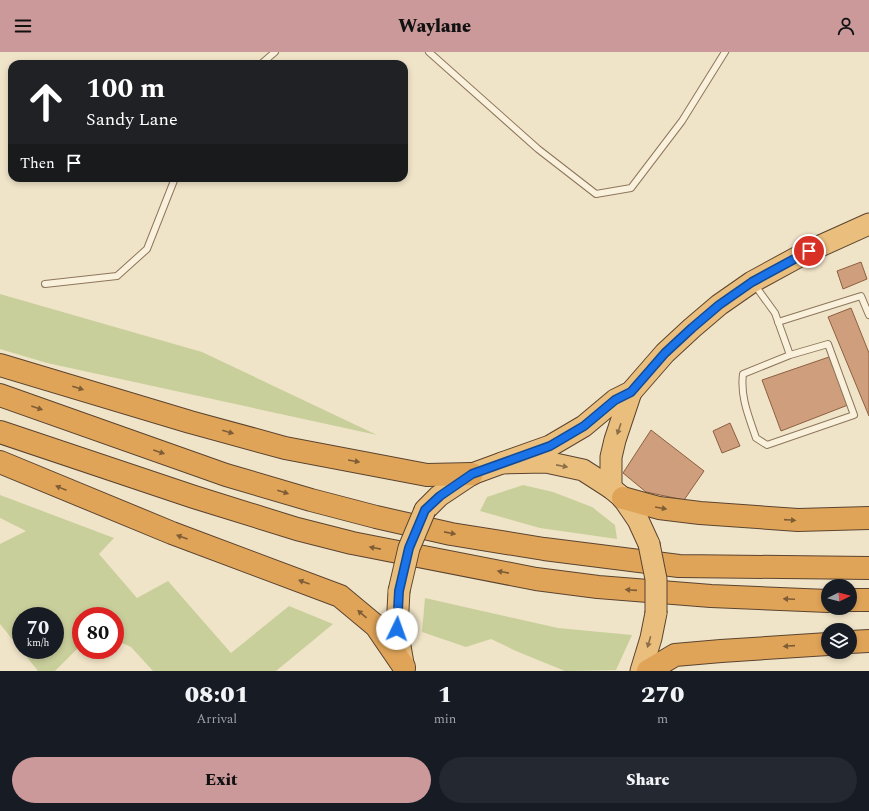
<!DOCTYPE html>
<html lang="en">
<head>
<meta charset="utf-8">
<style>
	body { margin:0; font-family:Spectral,serif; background:#242831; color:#f1f3f6; height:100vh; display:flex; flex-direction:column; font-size:15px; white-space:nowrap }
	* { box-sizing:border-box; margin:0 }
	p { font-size:13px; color:#9ea1a6 }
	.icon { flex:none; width:22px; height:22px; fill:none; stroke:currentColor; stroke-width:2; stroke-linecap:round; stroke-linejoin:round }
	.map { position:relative; height:619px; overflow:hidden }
	.drawer { display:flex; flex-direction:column; background:#171b24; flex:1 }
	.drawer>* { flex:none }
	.banner { position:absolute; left:8px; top:8px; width:400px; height:122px; border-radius:12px; box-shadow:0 2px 6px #0003; background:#202124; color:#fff; overflow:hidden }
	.needle { width:26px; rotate:84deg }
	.buttons { position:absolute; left:821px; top:527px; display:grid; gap:8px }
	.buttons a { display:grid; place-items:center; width:36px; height:36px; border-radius:50%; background:#171b24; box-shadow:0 2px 6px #0003; font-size:20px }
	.speed { position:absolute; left:12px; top:555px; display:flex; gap:8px; font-size:20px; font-weight:700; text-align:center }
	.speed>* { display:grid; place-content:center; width:52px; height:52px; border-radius:50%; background:#171b24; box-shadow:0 2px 6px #0003; line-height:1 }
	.speed small { font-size:10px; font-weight:400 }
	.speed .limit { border:6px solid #d22; background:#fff; color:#111 }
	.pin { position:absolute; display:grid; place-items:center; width:34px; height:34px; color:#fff; margin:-17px; border:2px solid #fff; border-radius:50%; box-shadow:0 1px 4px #0007 }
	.me { position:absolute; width:44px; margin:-22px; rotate:3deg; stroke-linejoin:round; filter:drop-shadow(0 0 3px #0008) }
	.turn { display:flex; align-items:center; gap:14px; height:84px; padding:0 12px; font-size:18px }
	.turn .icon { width:52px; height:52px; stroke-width:2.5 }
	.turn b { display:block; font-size:28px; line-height:34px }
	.then { display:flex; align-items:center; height:38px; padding:0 12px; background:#0003; gap:8px; font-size:15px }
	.eta { display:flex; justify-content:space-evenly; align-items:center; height:68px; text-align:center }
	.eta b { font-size:24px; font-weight:800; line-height:28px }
	.cta { display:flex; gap:8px; margin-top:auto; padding:8px 12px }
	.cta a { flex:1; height:46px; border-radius:24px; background:#cc999b; color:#111; font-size:16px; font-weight:800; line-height:46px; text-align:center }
	.cta a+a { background:#242831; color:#f1f3f6 }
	header { display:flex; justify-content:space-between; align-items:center; height:52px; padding:0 12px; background:#cc999b; color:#111; font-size:18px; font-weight:800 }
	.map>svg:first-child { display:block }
	.green { fill:#c9cf9b }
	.building { fill:#cf9f7d; stroke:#8d5f41 }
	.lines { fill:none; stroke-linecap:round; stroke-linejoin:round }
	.service-casing { stroke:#8d765c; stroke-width:8 }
	.trunk-casing { stroke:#5b4430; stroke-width:23 }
	.motorway-casing { stroke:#5b4430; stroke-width:24 }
	.service { stroke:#faf1dc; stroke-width:6 }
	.trunk { stroke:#eabe7c; stroke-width:21 }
	.motorway { stroke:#e0a458; stroke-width:22 }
	.trunk-bridge-casing { stroke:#5b4430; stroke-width:23; stroke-linecap:butt }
	.trunk-bridge { stroke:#eabe7c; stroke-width:21 }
	.oneway { fill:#7e5d36 }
	.oneway2 { fill:#8b6f49 }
	.route-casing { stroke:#114b97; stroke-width:10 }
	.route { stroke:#1a73e8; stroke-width:7 }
</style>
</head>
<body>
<header><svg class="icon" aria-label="menu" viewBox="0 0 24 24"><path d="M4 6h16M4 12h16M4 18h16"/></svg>Waylane<svg class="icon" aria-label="person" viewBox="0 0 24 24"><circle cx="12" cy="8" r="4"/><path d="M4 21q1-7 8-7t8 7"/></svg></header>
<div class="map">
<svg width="869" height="619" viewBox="0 0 869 619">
	<rect width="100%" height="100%" fill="#f0e4c8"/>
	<!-- green -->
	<g class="green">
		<polygon points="0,242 202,300 377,383 47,311 0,297"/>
		<polygon points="523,433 553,440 592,455 615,473 617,487 540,476 480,459 487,445"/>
		<polygon points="0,443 114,486 99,502 137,546 168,529 231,601 289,554 333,572 276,619 153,619 131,595 115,588 115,564 81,564 81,593 55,619 38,619 21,598 55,598 55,564 21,564 21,598 0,572 0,492 26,479 0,466"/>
		<polygon points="425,546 558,576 632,583 616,618 565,619 516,599 491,587 466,595 422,580"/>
	</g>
	<!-- building -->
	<g class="building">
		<polygon points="861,210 867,227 843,237 837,219"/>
		<polygon points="851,256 869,301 869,364 828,265"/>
		<polygon points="829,305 848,353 781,379 762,328"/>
		<polygon points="730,371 740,394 722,401 713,379"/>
		<polygon points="651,378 704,419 684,448 646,440 623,421"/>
	</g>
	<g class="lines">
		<defs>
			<g id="service">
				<polyline points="429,0 538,97 596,142 631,136 682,69 725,0"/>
				<polyline points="261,12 275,0"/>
				<polyline points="45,232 117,224 147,197 175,126"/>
				<path d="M754,232L775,261L790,303L743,322C740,345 749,365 756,386L767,393L854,363L828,292L790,303"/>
				<polyline points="778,270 861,244 869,263"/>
			</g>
			<g id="trunk">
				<polyline points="502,411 550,394 584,374 615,348 631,340 665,301 692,276 719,253 752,230 809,199 869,172"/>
				<polyline points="611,436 611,405 615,388 631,340"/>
				<polyline points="425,458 439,444 472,422 502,411 546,410 583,418 611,436 623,446 638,468 649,492"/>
				<polyline points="399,539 397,577 404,617"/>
				<polyline points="641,619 651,586 656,561"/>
			</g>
			<g id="motorway">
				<polyline points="0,313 190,370 285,396 427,423 472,422"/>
				<polyline points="0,343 226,423 311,448 376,465 451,482 544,497 679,514 869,516"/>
				<polyline points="0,380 194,445 297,477 352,491 536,527 598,535 711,544 828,549"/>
				<polyline points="0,410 172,481 340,544 376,574 404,615"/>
				<polyline points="623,446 659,456 700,461 798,468 869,466"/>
				<polyline points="850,548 869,548"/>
				<polyline points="850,590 869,589"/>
				<polyline points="648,619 675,603 721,599 828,592"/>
			</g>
		</defs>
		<!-- service casing -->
		<use href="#service" class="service-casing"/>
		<!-- trunk casing -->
		<use href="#trunk" class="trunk-casing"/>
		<!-- motorway casing -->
		<use href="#motorway" class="motorway-casing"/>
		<!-- service -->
		<use href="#service" class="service"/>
		<!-- trunk -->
		<use href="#trunk" class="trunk"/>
		<!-- motorway -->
		<use href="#motorway" class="motorway"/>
		<defs>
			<g id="trunk-bridge">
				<polyline points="649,492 656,527 656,561"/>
				<polyline points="399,539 409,496 425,458"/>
			</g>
		</defs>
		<!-- trunk-bridge casing -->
		<use href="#trunk-bridge" class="trunk-bridge-casing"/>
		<!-- trunk-bridge -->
		<use href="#trunk-bridge" class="trunk-bridge"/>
	</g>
	<!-- one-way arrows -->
	<defs><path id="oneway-solid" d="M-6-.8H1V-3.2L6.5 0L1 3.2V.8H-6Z"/></defs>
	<g class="oneway">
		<use href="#oneway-solid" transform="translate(78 336) rotate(17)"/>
		<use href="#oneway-solid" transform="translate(37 356) rotate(19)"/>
		<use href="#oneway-solid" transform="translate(228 380) rotate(16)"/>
		<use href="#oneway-solid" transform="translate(159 400) rotate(19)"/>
		<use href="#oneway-solid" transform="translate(354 409) rotate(10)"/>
		<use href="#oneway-solid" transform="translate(61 436) rotate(-158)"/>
		<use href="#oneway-solid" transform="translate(283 440) rotate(17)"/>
		<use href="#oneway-solid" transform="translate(661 456) rotate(10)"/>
		<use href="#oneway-solid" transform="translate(790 468) rotate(4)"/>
		<use href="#oneway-solid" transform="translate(450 481) rotate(11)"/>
		<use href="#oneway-solid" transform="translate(182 485) rotate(-160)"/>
		<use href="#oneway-solid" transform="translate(375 496) rotate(-169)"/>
		<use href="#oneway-solid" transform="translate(503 520) rotate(-169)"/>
		<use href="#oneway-solid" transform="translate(304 530) rotate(-160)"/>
		<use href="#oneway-solid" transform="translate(631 538) rotate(-176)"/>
		<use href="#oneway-solid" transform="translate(789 547) rotate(-178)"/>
		<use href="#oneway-solid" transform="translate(362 562) rotate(-139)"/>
		<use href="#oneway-solid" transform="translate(789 594) rotate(176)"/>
	</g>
	<g class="oneway2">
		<use href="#oneway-solid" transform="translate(619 377) rotate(109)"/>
		<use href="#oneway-solid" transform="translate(562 414) rotate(11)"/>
		<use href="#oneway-solid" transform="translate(649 590) rotate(106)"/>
	</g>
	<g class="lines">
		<defs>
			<polyline id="route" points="397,577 399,539 409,496 425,458 440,444 472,422 550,394 584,374 615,348 631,340 665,301 692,276 719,253 752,230 809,199"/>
		</defs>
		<!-- route casing -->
		<use href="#route" class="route-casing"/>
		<!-- route -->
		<use href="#route" class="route"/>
	</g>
</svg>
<div class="buttons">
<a><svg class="needle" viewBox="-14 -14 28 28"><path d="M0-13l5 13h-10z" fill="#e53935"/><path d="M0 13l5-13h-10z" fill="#9ea1a6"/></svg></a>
<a><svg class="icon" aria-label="layers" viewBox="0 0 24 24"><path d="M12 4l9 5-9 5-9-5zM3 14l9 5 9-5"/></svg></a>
</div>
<div class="speed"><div>70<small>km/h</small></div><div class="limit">80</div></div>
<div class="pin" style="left:809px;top:199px;background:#d93025"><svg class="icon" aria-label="arrive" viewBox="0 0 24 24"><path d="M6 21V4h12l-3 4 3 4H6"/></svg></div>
<svg class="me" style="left:397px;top:577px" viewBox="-20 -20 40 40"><circle r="19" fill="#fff"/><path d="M0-13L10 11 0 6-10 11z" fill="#1a73e8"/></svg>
<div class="banner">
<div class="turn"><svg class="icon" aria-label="ahead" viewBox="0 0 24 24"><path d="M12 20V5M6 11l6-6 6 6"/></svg><div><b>100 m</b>Sandy Lane</div></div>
<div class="then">Then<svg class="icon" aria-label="arrive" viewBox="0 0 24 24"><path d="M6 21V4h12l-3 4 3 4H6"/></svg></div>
</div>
</div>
<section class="drawer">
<div class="eta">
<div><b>08:01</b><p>Arrival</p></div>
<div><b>1</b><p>min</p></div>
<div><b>270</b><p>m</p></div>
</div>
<div class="cta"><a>Exit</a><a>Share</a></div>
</section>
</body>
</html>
